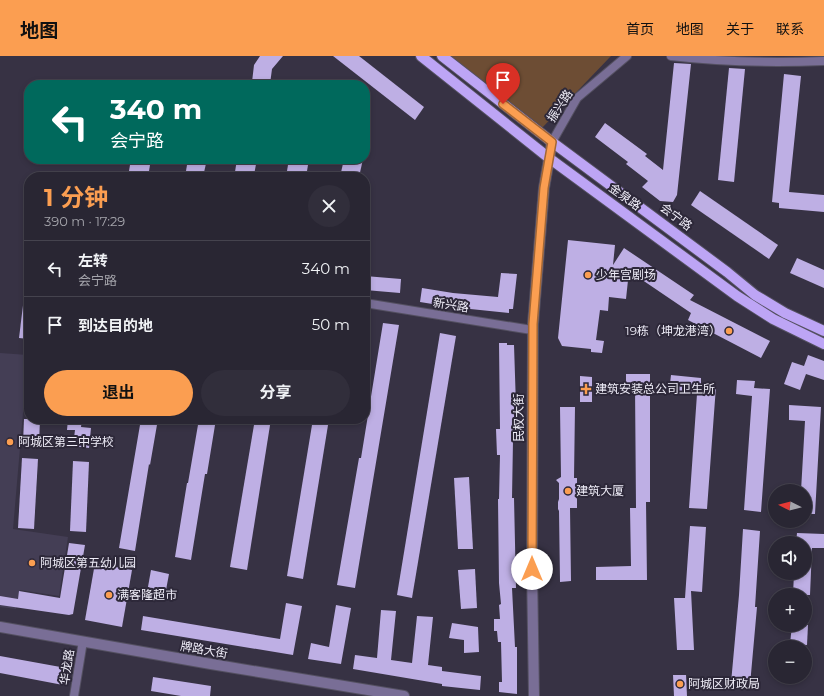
<!DOCTYPE html>
<html lang="zh">
<head>
<meta charset="utf-8">
<style>
	body { margin:0; font-family:Montserrat,"Noto Sans SC",sans-serif; background:#312e3b; color:#f1f3f6; height:100vh; display:flex; flex-direction:column; font-size:15px; white-space:nowrap }
	* { box-sizing:border-box; margin:0 }
	p { font-size:13px; color:#a5a5ac }
	.icon { flex:none; width:22px; height:22px; fill:none; stroke:currentColor; stroke-width:2; stroke-linecap:round; stroke-linejoin:round }
	.map { position:relative; flex:1; overflow:hidden }
	.side { position:absolute; left:24px; top:116px; width:346px; height:252px; display:flex; flex-direction:column; background:#292633; border-radius:16px; box-shadow:0 2px 6px #0003,0 0 0 1px #45434e }
	.side>* { flex:none }
	.banner { position:absolute; left:24px; top:24px; width:346px; height:84px; border-radius:16px; box-shadow:0 2px 6px #0003,0 0 0 1px #45434e; background:#00695c; color:#fff; overflow:hidden }
	.needle { width:26px; rotate:276deg }
	.fabs { position:absolute; left:768px; top:428px; display:grid; gap:8px }
	.fabs a { display:grid; place-items:center; width:44px; height:44px; border-radius:50%; background:#292633; box-shadow:0 2px 6px #0003,0 0 0 1px #45434e; font-size:20px }
	.pin { position:absolute; display:grid; place-items:center; width:34px; height:34px; color:#fff; margin:-41px -17px; border-radius:50% 50% 50% 0; rotate:-45deg; box-shadow:0 0 4px #0007 }
	.pin .icon { rotate:45deg }
	.me { position:absolute; width:44px; margin:-22px; rotate:0deg; stroke-linejoin:round; filter:drop-shadow(0 0 3px #0008) }
	.turn { display:flex; align-items:center; gap:14px; height:84px; padding:0 20px; font-size:18px }
	.turn .icon { width:52px; height:52px; stroke-width:2.5 }
	.turn b { display:block; font-size:28px; line-height:34px }
	.round { display:grid; place-items:center; flex:none; width:42px; height:42px; border-radius:21px; background:#312e3b }
	.head { display:flex; align-items:center; justify-content:space-between; height:68px; padding:0 20px }
	h1 { font-size:24px; font-weight:700; line-height:30px; color:#fb9e51 }
	.cta { display:flex; gap:8px; margin-top:auto; padding:8px 20px }
	.cta a { flex:1; height:46px; border-radius:24px; background:#fb9e51; color:#111; font-size:16px; font-weight:700; line-height:46px; text-align:center }
	.cta a+a { background:#312e3b; color:#f1f3f6 }
	ul { padding:0; list-style:none }
	li { display:flex; align-items:center; gap:12px; height:56px; padding:0 20px; border-top:1px solid #45434e }
	li div { flex:1 }
	li b { display:block; font-size:15px }
	li em { font-style:normal }
	header { display:flex; align-items:center; gap:24px; box-sizing:border-box; height:56px; padding:0 20px; background:#fb9e51; color:#111 }
	header strong { font-size:19px }
	nav { display:flex; gap:22px; margin-inline-start:auto; font-size:14px }
	.map>svg:first-child { display:block }
	.built { fill:#443e55 }
	.green { fill:#6d4d34 }
	.building { fill:#beafe4 }
	.lines { fill:none; stroke-linecap:round; stroke-linejoin:round }
	.minor-casing { stroke:#545061; stroke-width:10 }
	.tertiary-casing { stroke:#545061; stroke-width:12 }
	.primary-casing { stroke:#545061; stroke-width:12 }
	.minor { stroke:#796e96; stroke-width:8 }
	.tertiary { stroke:#796e96; stroke-width:10 }
	.primary { stroke:#bda5f5; stroke-width:10 }
	.route-casing { stroke:#a36735; stroke-width:10 }
	.route { stroke:#fb9e51; stroke-width:7 }
	.poi-dot { fill:#fb9e51; stroke:#2d2839; stroke-width:1.5 }
	.labels { text-anchor:middle; stroke-width:4; stroke-linejoin:round; paint-order:stroke }
	.street-label { font-size:12px; fill:#efedf8; stroke:#2d2839 }
	.poi-label { font-size:12px; fill:#efedf8; stroke:#2d2839; text-anchor:start }
</style>
</head>
<body>
<header>
<strong>地图</strong>
<nav><a>首页</a><a>地图</a><a>关于</a><a>联系</a></nav>
</header>
<div class="map">
<svg width="824" height="640" viewBox="0 0 824 640">
	<rect width="100%" height="100%" fill="#373244"/>
	<!-- built -->
	<polygon class="built" points="0,297 28,299 13,473 68,481 59,540 20,534 16,553 0,551"/>
	<!-- green -->
	<polygon class="green" points="450,0 611,0 541,73"/>
	<!-- building -->
	<g class="building">
		<polygon points="260,0 283,0 272,13 270,28 252,26 254,9"/>
		<polygon points="333,0 359,0 424,51 415,64"/>
		<polygon points="674,7 691,8 677,139 673,146 660,145 642,131 648,125 626,108 628,106 595,81 605,67 647,98 645,100 663,114"/>
		<polygon points="729,12 745,13 734,126 718,124"/>
		<polygon points="784,18 801,20 789,136 824,139 824,156 779,152 779,147 772,146"/>
		<polygon points="131,103 151,103 148,121 128,121"/>
		<polygon points="188,103 207,103 203,121 185,121"/>
		<polygon points="237,103 257,103 254,119 235,116"/>
		<polygon points="289,103 309,103 306,121 286,121"/>
		<polygon points="344,103 363,103 359,121 340,121"/>
		<polygon points="700,135 778,189 769,203 691,149"/>
		<polygon points="568,184 615,189 613,209 624,192 694,239 690,244 770,285 761,302 688,264 691,257 629,215 626,243 609,241 608,255 600,254 596,284 604,285 602,297 591,296 591,293 562,290 558,282"/>
		<polygon points="797,202 824,214 824,232 790,217"/>
		<polygon points="501,217 517,218 513,253 509,253 509,257 451,251 420,246 422,232 453,237 498,241"/>
		<polygon points="365,220 401,223 400,237 365,234"/>
		<polygon points="25,233 29,233 29,283 19,282"/>
		<polygon points="383,267 399,269 355,532 337,529 359,402 361,402"/>
		<polygon points="440,277 456,280 412,542 397,539"/>
		<polygon points="499,287 507,287 507,289 514,289 516,350 514,350 515,384 513,384 512,442 514,442 516,532 512,532 515,591 517,591 517,638 499,636 499,626 502,626 501,586 498,586 497,575 494,575 494,563 500,563 499,549 501,548 499,527 498,443 499,443 500,399 497,399 496,373 500,373"/>
		<polygon points="808,299 824,305 824,324 806,318 800,334 784,328 792,306 804,310"/>
		<polygon points="626,318 650,318 650,446 646,446 647,524 596,524 596,511 631,510 630,452 636,452 635,330 626,330"/>
		<polygon points="671,319 701,322 701,328 716,330 707,453 689,452 697,338 669,336"/>
		<polygon points="580,320 592,321 592,346 580,346"/>
		<polygon points="737,324 755,325 754,332 770,333 761,456 744,454 752,340 736,338"/>
		<polygon points="789,349 821,351 815,458 805,458 805,435 801,435 805,365 789,364"/>
		<polygon points="560,351 575,351 574,422 577,422 577,452 570,452 571,525 560,526 559,455 558,453 558,446 559,443 559,427 556,424 561,421"/>
		<polygon points="24,363 40,363 39,388 23,387"/>
		<polygon points="68,363 82,363 81,371 91,372 89,392 73,390 75,374 67,374"/>
		<polygon points="141,363 158,363 150,409 149,408 135,495 119,492"/>
		<polygon points="199,363 216,363 207,418 205,418 191,504 175,501 187,427 188,427"/>
		<polygon points="255,363 271,363 247,514 230,511"/>
		<polygon points="313,363 329,363 303,523 287,520"/>
		<polygon points="22,402 38,403 34,473 18,472"/>
		<polygon points="73,405 89,406 86,476 70,475"/>
		<polygon points="469,421 473,493 458,493 454,422"/>
		<polygon points="690,470 706,471 702,536 691,535 694,594 677,594 674,542 685,542"/>
		<polygon points="743,473 760,475 755,551 757,551 750,629 731,627 739,539"/>
		<polygon points="797,477 824,478 824,492 812,492 810,539 793,539 794,517 805,517 805,487 796,487"/>
		<polygon points="69,487 85,489 73,558 69,559 0,549 0,540 18,543 19,535 60,542"/>
		<polygon points="95,507 132,514 122,571 85,564"/>
		<polygon points="475,513 477,552 461,553 458,514"/>
		<polygon points="151,514 169,518 164,545 146,542"/>
		<polygon points="286,547 302,550 293,599 141,574 143,560 280,583"/>
		<polygon points="336,549 351,552 341,608 308,603 311,587 329,591"/>
		<polygon points="381,554 396,555 391,604 412,607 417,560 433,561 428,609 442,611 442,615 481,620 480,634 442,630 442,628 353,613 355,599 377,602"/>
		<polygon points="452,567 478,571 479,596 464,597 464,584 449,582"/>
		<polygon points="792,569 808,569 807,589 790,588"/>
		<polygon points="0,600 66,612 63,629 0,617"/>
		<polygon points="673,619 686,619 687,640 674,640"/>
		<polygon points="153,621 211,630 210,640 181,640 151,635"/>
	</g>
	<g class="lines">
		<defs>
			<g id="minor">
				<path d="M671,0C721,6 773,7 824,5"/>
				<polyline points="552,86 577,42 627,0"/>
				<polyline points="365,247 532,274"/>
				<polyline points="74,640 83,585"/>
			</g>
			<g id="tertiary">
				<polyline points="0,571 211,608 404,640"/>
				<polyline points="534,640 532,513 533,268 544,132 552,86"/>
			</g>
			<g id="primary">
				<polyline points="421,0 549,102 737,240 773,263 824,288"/>
				<polyline points="442,0 552,86 727,216 755,239 785,257 824,275"/>
			</g>
		</defs>
		<!-- minor casing -->
		<use href="#minor" class="minor-casing"/>
		<!-- tertiary casing -->
		<use href="#tertiary" class="tertiary-casing"/>
		<!-- primary casing -->
		<use href="#primary" class="primary-casing"/>
		<!-- minor -->
		<use href="#minor" class="minor"/>
		<!-- tertiary -->
		<use href="#tertiary" class="tertiary"/>
		<!-- primary -->
		<use href="#primary" class="primary"/>
	</g>
	<g class="lines">
		<defs>
			<polyline id="route" points="503,48 552,86 544,132 533,268 532,513"/>
		</defs>
		<!-- route casing -->
		<use href="#route" class="route-casing"/>
		<!-- route -->
		<use href="#route" class="route"/>
	</g>
	<!-- markers -->
	<g class="poi-dot">
		<circle cx="588" cy="219" r="4"/>
		<circle cx="729" cy="275" r="4"/>
		<path d="M584 327h4v4h4v4h-4v4h-4v-4h-4v-4h4z"/>
		<circle cx="10" cy="386" r="4"/>
		<circle cx="568" cy="435" r="4"/>
		<circle cx="32" cy="507" r="4"/>
		<circle cx="109" cy="539" r="4"/>
		<circle cx="680" cy="628" r="4"/>
	</g>
	<g class="labels">
		<!-- street labels -->
		<g class="street-label">
			<text transform="translate(560 50) rotate(-57)" y="4">振兴路</text>
			<text transform="translate(625 141) rotate(36)" y="4">金泉路</text>
			<text transform="translate(676 161) rotate(37)" y="4">会宁路</text>
			<text transform="translate(451 249) rotate(9)" y="4">新兴路</text>
			<text transform="translate(519 362) rotate(-90)" y="4">民权大街</text>
			<text transform="translate(204 594) rotate(10)" y="4">牌路大街</text>
			<text transform="translate(67 611) rotate(-81)" y="4">华龙路</text>
		</g>
		<!-- poi labels -->
		<g class="poi-label">
			<text x="596" y="223">少年宫剧场</text>
			<text x="721" y="279" text-anchor="end">19栋（坤龙港湾）</text>
			<text x="595" y="337">建筑安装总公司卫生所</text>
			<text x="18" y="390">阿城区第三中学校</text>
			<text x="576" y="439">建筑大厦</text>
			<text x="40" y="511">阿城区第五幼儿园</text>
			<text x="117" y="543">满客隆超市</text>
			<text x="688" y="632">阿城区财政局</text>
		</g>
	</g>
</svg>
<div class="fabs">
<a><svg class="needle" viewBox="-14 -14 28 28"><path d="M0-13l5 13h-10z" fill="#e53935"/><path d="M0 13l5-13h-10z" fill="#a5a5ac"/></svg></a>
<a><svg class="icon" aria-label="sound" viewBox="0 0 24 24"><path d="M4 9h4l5-4v14l-5-4H4zM17 9q2 3 0 6"/></svg></a>
<a>+</a>
<a>−</a>
</div>
<div class="pin" style="left:503px;top:48px;background:#d93025"><svg class="icon" aria-label="arrive" viewBox="0 0 24 24"><path d="M6 21V4h12l-3 4 3 4H6"/></svg></div>
<svg class="me" style="left:532px;top:513px" viewBox="-20 -20 40 40"><circle r="19" fill="#fff"/><path d="M0-13L10 11 0 6-10 11z" fill="#fb9e51"/></svg>
<div class="banner">
<div class="turn"><svg class="icon" aria-label="left" viewBox="0 0 24 24"><path d="M17 20v-9H6M10 6l-5 5 5 5"/></svg><div><b>340 m</b>会宁路</div></div>
</div>
<section class="side">
<div class="head"><div><h1>1 分钟</h1><p>390 m · 17:29</p></div><a class="round"><svg class="icon" aria-label="close" viewBox="0 0 24 24"><path d="M6 6l12 12M18 6L6 18"/></svg></a></div>
<ul>
<li><svg class="icon" aria-label="left" viewBox="0 0 24 24"><path d="M17 20v-9H6M10 6l-5 5 5 5"/></svg><div><b>左转</b><p>会宁路</p></div><em>340 m</em></li>
<li><svg class="icon" aria-label="arrive" viewBox="0 0 24 24"><path d="M6 21V4h12l-3 4 3 4H6"/></svg><div><b>到达目的地</b></div><em>50 m</em></li>
</ul>
<div class="cta"><a>退出</a><a>分享</a></div>
</section>
</div>
</body>
</html>
